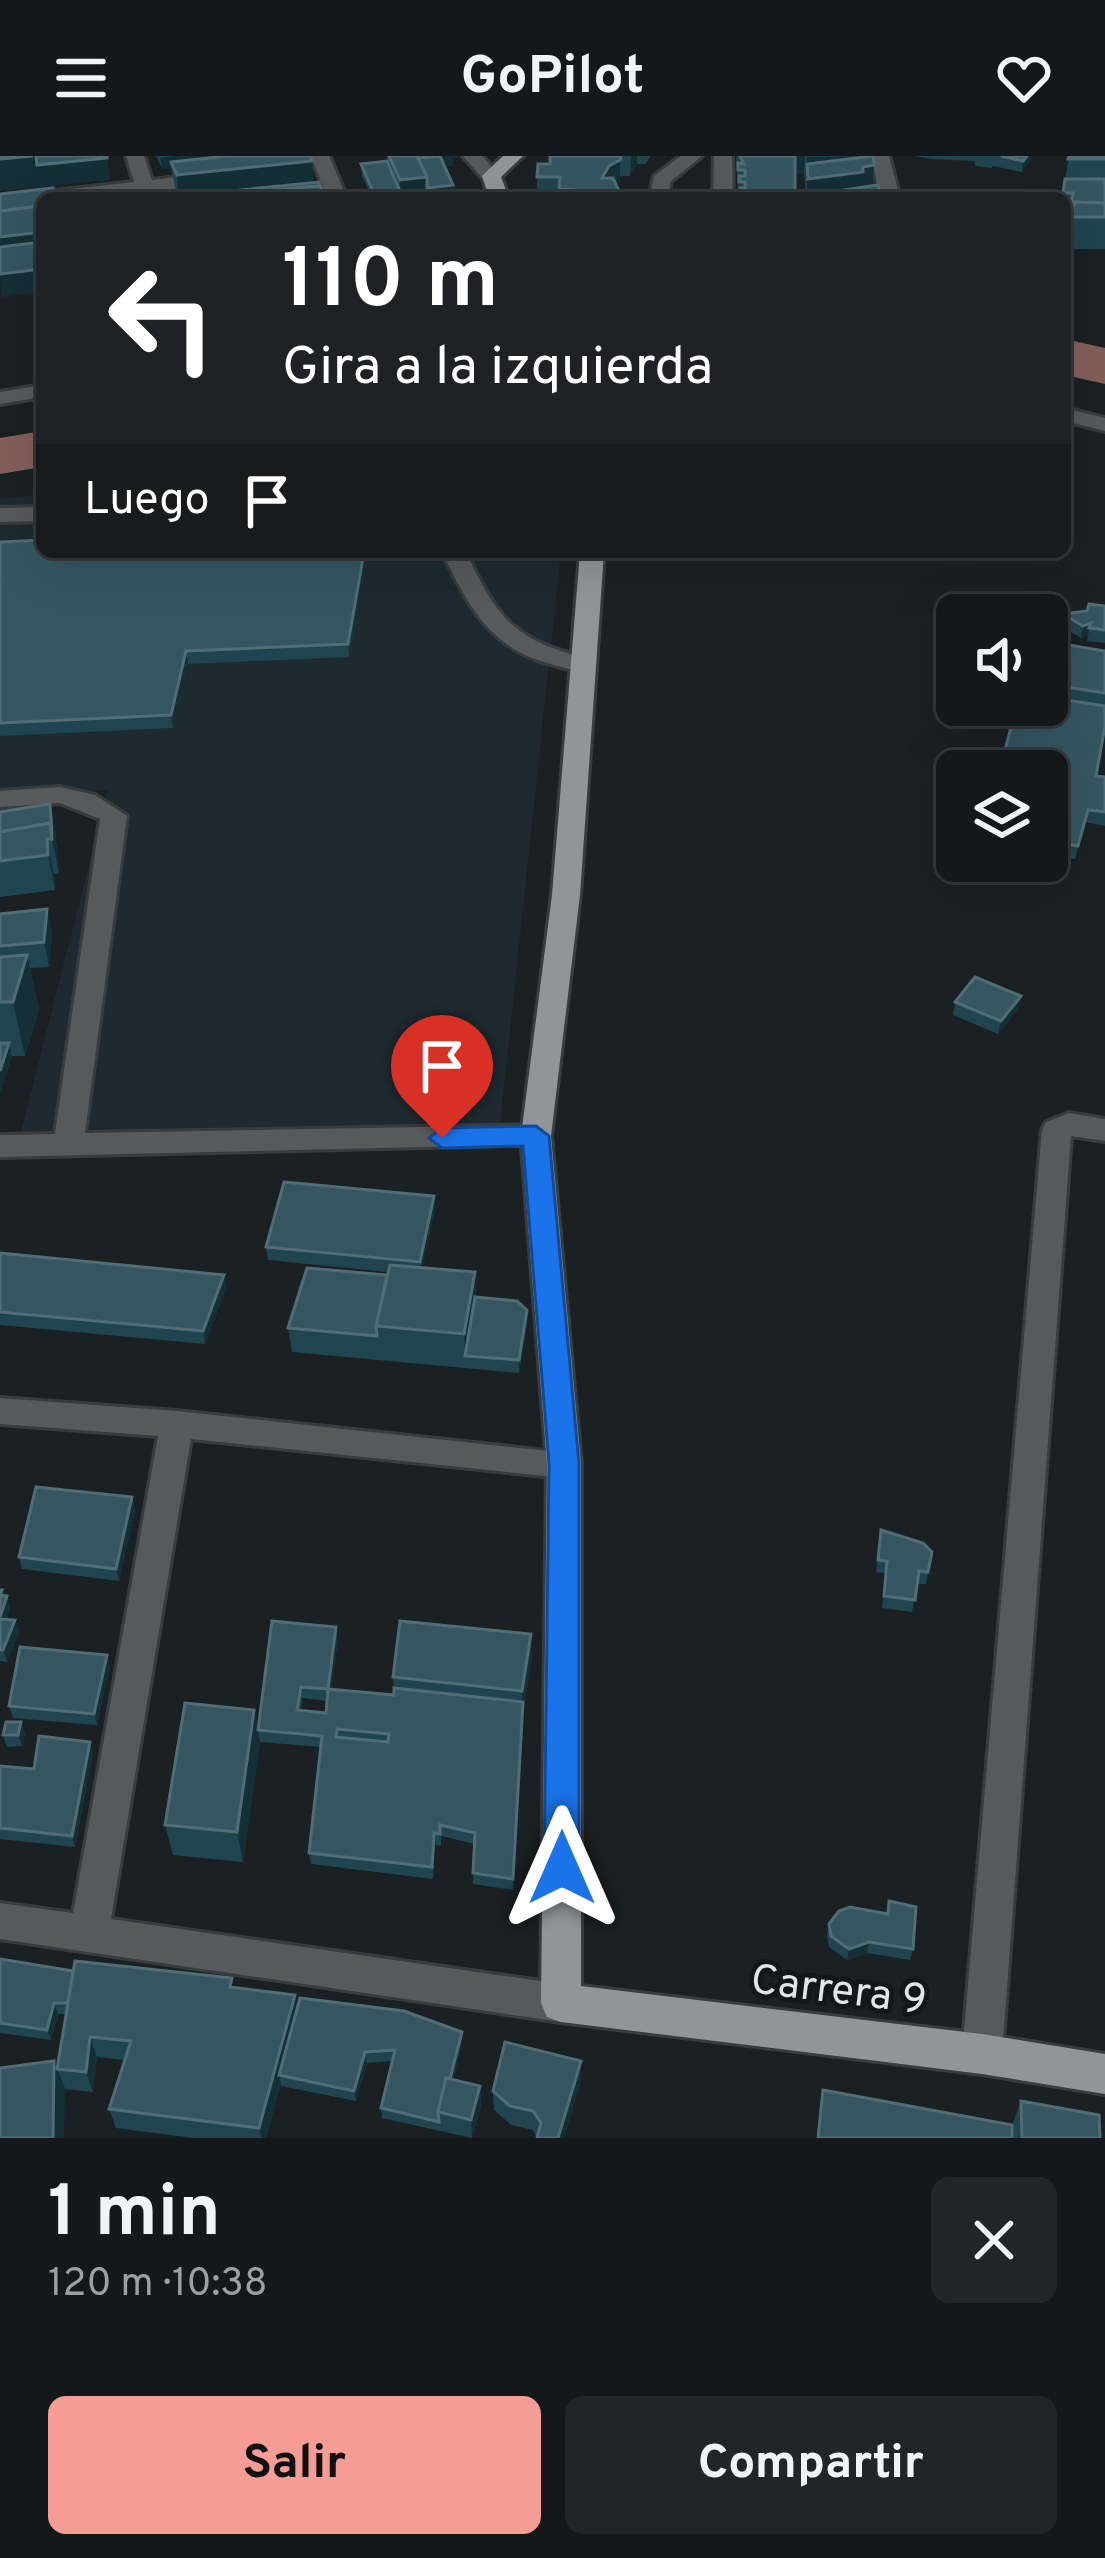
<!DOCTYPE html>
<html lang="es">
<head>
<meta charset="utf-8">
<style>
	body { margin:0; font-family:Overpass,sans-serif; background:#212527; color:#f1f3f6; height:100vh; display:flex; flex-direction:column; font-size:45px; white-space:nowrap }
	* { box-sizing:border-box; margin:0 }
	p { font-size:39px; color:#9da0a2 }
	.icon { flex:none; width:66px; height:66px; fill:none; stroke:currentColor; stroke-width:2; stroke-linecap:round; stroke-linejoin:round }
	.map { position:relative; height:1982px; overflow:hidden }
	.drawer { display:flex; flex-direction:column; background:#14181a; flex:1 }
	.drawer>* { flex:none }
	.hud { position:absolute; left:36px; top:36px; width:1035px; height:366px; border-radius:18px; box-shadow:0 12px 48px #0002,0 0 0 3px #333739; background:#202124; color:#fff; overflow:hidden }
	.fabs { position:absolute; left:936px; top:438px; display:grid; gap:24px }
	.fabs a { display:grid; place-items:center; width:132px; height:132px; border-radius:18px; background:#14181a; box-shadow:0 12px 48px #0002,0 0 0 3px #333739; font-size:60px }
	.pin { position:absolute; display:grid; place-items:center; width:102px; height:102px; color:#fff; margin:-123px -51px; border-radius:50% 50% 50% 0; rotate:-45deg; box-shadow:0 0 12px #0007 }
	.pin .icon { rotate:45deg }
	.me { position:absolute; width:132px; margin:-66px; rotate:0deg; stroke-linejoin:round; filter:drop-shadow(0 0 9px #0008) }
	.turn { display:flex; align-items:center; gap:42px; height:252px; padding:0 48px; font-size:54px }
	.turn .icon { width:156px; height:156px; stroke-width:2.5 }
	.turn b { display:block; font-size:84px; line-height:102px }
	.then { display:flex; align-items:center; height:114px; padding:0 48px; background:#0003; gap:24px; font-size:45px }
	.round { display:grid; place-items:center; flex:none; width:126px; height:126px; border-radius:18px; background:#212527 }
	.headline { display:flex; align-items:center; justify-content:space-between; height:204px; padding:0 48px }
	h1 { font-size:72px; font-weight:700; line-height:90px }
	.primary-button { display:flex; gap:24px; margin-top:auto; padding:24px 48px }
	.primary-button a { flex:1; height:138px; border-radius:18px; background:#f59c95; color:#111; font-size:48px; font-weight:700; line-height:138px; text-align:center }
	.primary-button a+a { background:#212527; color:#f1f3f6 }
	header { display:flex; justify-content:space-between; align-items:center; height:156px; padding:0 48px; background:#14181a; font-size:54px; font-weight:700 }
	.map>svg:first-child { display:block }
	.built { fill:#1e2a2f }
	.lines { fill:none; stroke-linecap:round; stroke-linejoin:round }
	.river { fill:#835e5b; fill-rule:evenodd }
	.minor-casing { stroke:#373c3e; stroke-width:6 }
	.major-casing { stroke:#373c3e; stroke-width:6 }
	.minor { fill:#575a5b; fill-rule:evenodd }
	.major { fill:#909598; fill-rule:evenodd }
	.wall { fill:#204550; fill-rule:evenodd }
	.shaded-wall { fill:#152f37 }
	.building { fill:#355661; stroke:#506d76; stroke-width:3; fill-rule:evenodd }
	.route { fill:#1a73e8; stroke:#114b97; stroke-width:3 }
	.labels { text-anchor:middle; stroke-width:10; stroke-linejoin:round; paint-order:stroke }
	.near-street-label { font-size:42px; fill:#e3e6e8; stroke:#121719 }
</style>
</head>
<body>
<header><svg class="icon" aria-label="menu" viewBox="0 0 24 24"><path d="M4 6h16M4 12h16M4 18h16"/></svg>GoPilot<svg class="icon" aria-label="heart" viewBox="0 0 24 24"><path d="M12 20l-8-8c-3-5 5-10 8-4 3-6 11-1 8 4z"/></svg></header>
<div class="map">
<svg width="1105" height="1982" viewBox="0 0 1105 1982">
	<rect width="100%" height="100%" fill="#1b2022"/>
	<!-- built -->
	<polygon class="built" points="42,338 42,396 561,396 498,987 16,995 108,634 0,643 0,343"/>
	<g class="lines">
		<!-- river -->
		<g class="river">
			<polygon points="1065,183 1105,192 1105,228 1065,219"/>
			<polygon points="42,275 42,311 0,318 0,282"/>
		</g>
		<defs>
			<g id="minor">
				<polygon points="126,0 144,0 152,24 211,17 220,23 211,29 155,35 158,42 138,42 137,37 42,42 42,48 0,53 0,41 134,26"/>
				<polygon points="311,0 329,0 347,42 327,42"/>
				<polygon points="463,0 482,0 500,20 484,24"/>
				<polygon points="681,0 702,0 670,26 669,42 649,42 654,20"/>
				<polygon points="714,0 732,0 733,42 713,42"/>
				<polygon points="871,0 889,0 900,42 880,42"/>
				<polygon points="42,229 42,241 0,248 0,236"/>
				<polygon points="1065,252 1105,262 1105,275 1065,265"/>
				<polygon points="42,351 42,365 0,366 0,352"/>
				<path d="M442,396H466C498,464 514,484 589,503V513C576,516 564,512 551,508C490,493 468,449 442,396Z"/>
				<polygon points="60,631 95,639 127,660 85,977 536,969 547,972 551,980 547,988 0,1001 0,979 55,978 100,663 60,647 0,651 0,635"/>
				<polygon points="1069,957 1105,963 1105,985 1071,980 1002,1898 996,1912 982,1918 968,1912 962,1898 1042,974 1046,966"/>
				<polygon points="0,1242 177,1255 576,1298 581,1308 576,1318 564,1322 191,1283 111,1763 561,1828 575,1833 581,1847 575,1861 561,1866 0,1783 0,1747 73,1757 158,1280 0,1268"/>
			</g>
			<g id="major">
				<polygon points="503,0 523,0 501,21 509,42 489,42 482,20"/>
				<polygon points="580,396 604,396 580,739 551,980 581,1308 581,1830 982,1878 1105,1898 1105,1938 982,1918 561,1866 547,1861 541,1847 547,1308 521,980 552,739"/>
			</g>
		</defs>
		<!-- minor casing -->
		<use href="#minor" class="minor-casing"/>
		<!-- major casing -->
		<use href="#major" class="major-casing"/>
		<!-- minor -->
		<use href="#minor" class="minor"/>
		<!-- major -->
		<use href="#major" class="major"/>
	</g>
	<!-- wall -->
	<g class="wall">
		<polygon points="156,0 310,0 314,27 327,42 177,42 171,12 162,13"/>
		<polygon points="387,0 458,0 453,3 453,9 445,10 454,40 371,40 362,20 361,8 387,5"/>
		<polygon points="550,0 650,0 646,8 637,8 630,20 620,20 620,26 616,28 619,35 632,42 537,42 537,21 550,8"/>
		<polygon points="736,0 873,0 872,30 879,42 806,42 804,17 795,18 795,42 738,42"/>
		<polygon points="915,0 1033,0 1022,16 993,10 991,12 975,10 975,5 931,3"/>
		<polygon points="1069,0 1105,0 1105,93 1065,93 1065,42 1062,42"/>
		<polygon points="0,386 42,396 368,396 349,501 188,508 173,572 0,580"/>
		<polygon points="1105,450 1105,487 1087,485 1088,479 1081,482 1061,470 1063,458 1087,455"/>
		<polygon points="1056,487 1105,495 1105,570 1096,620 1105,621 1105,670 1085,666 1075,703 1047,698 1047,615 1000,615 1002,605 1047,549 1047,529"/>
		<polygon points="50,648 55,673 59,718 54,718 55,734 0,741 0,656"/>
		<polygon points="47,753 52,778 49,811 30,812 39,854 25,900 12,900 0,937 0,758"/>
		<polygon points="955,846 1018,853 998,878 953,859"/>
		<polygon points="435,1053 422,1112 475,1116 476,1141 527,1167 519,1217 292,1196 288,1172 387,1119 388,1116 268,1104 266,1091"/>
		<polygon points="0,1097 224,1119 226,1132 205,1188 0,1169"/>
		<polygon points="132,1341 135,1354 119,1425 22,1413 19,1401"/>
		<polygon points="881,1374 932,1396 926,1428 917,1428 912,1456 882,1452 885,1417 876,1416"/>
		<polygon points="0,1434 2,1434 10,1452 7,1463 19,1476 7,1506 0,1505"/>
		<path d="M338,1483L331,1534L394,1539L393,1521L532,1501L523,1557L513,1734L473,1728L474,1688L441,1680V1690L435,1689L433,1723L311,1708L309,1697L321,1591L260,1586L243,1706L173,1699L165,1669L254,1554L258,1574ZM302,1542L327,1545L326,1557L301,1554Z"/>
		<polygon points="107,1499 110,1511 97,1569 13,1562 9,1550"/>
		<polygon points="25,1577 22,1590 7,1591 3,1579"/>
		<polygon points="93,1597 75,1691 0,1683 0,1610 34,1613"/>
		<polygon points="889,1745 913,1793 910,1804 867,1797 847,1804 829,1791 827,1779 829,1768 886,1757"/>
		<polygon points="0,1803 73,1815 234,1832 297,1851 462,1876 462,1886 453,1924 480,1930 481,1950 472,1982 382,1962 381,1952 392,1905 367,1907 356,1945 281,1930 281,1927 266,1982 193,1982 116,1972 109,1953 125,1904 97,1901 93,1936 65,1933 57,1913 66,1858 58,1858 51,1884 0,1877"/>
		<polygon points="581,1925 564,1982 537,1982 533,1974 511,1969 494,1954 493,1935"/>
		<polygon points="823,1934 1012,1969 1021,1945 1100,1982 817,1982"/>
	</g>
	<!-- shaded-wall -->
	<g class="shaded-wall">
		<polygon points="33,0 107,2 110,24 0,35 0,3"/>
		<polygon points="176,0 227,0 171,6 171,12 162,13 160,2"/>
		<polygon points="413,0 458,0 458,2 453,3 453,9 418,13"/>
		<polygon points="631,0 637,0 637,8 630,20"/>
		<polygon points="795,0 805,0 804,17 794,19"/>
		<polygon points="872,0 874,9 872,31 807,42 807,8 805,31 807,1"/>
		<polygon points="1027,0 1033,0 1022,16 1023,5"/>
		<polygon points="620,4 620,26 608,32 602,22 609,10"/>
		<polygon points="312,5 315,37 253,42 179,42 177,19"/>
		<polygon points="427,21 428,42 374,42 374,38 400,35 400,24"/>
		<polygon points="453,29 454,40 428,42 427,32"/>
		<polygon points="42,60 42,109 0,114 0,64"/>
		<polygon points="42,113 42,136 1,141 0,118"/>
		<polygon points="364,396 368,396 349,501 348,488"/>
		<polygon points="1091,467 1088,479 1081,482 1083,470"/>
		<polygon points="186,495 188,508 173,572 171,559"/>
		<polygon points="50,648 55,673 59,718 52,683 47,683 54,718 55,734 48,699 0,705"/>
		<polygon points="47,753 52,778 49,811 44,786"/>
		<polygon points="27,799 39,854 25,900 13,846"/>
		<polygon points="1021,840 1018,853 998,878 1001,865"/>
		<polygon points="9,887 12,900 0,937 0,915"/>
		<polygon points="434,1040 435,1053 421,1119 420,1106"/>
		<polygon points="475,1116 476,1151 465,1200 464,1178"/>
		<polygon points="224,1119 226,1132 205,1188 203,1175"/>
		<polygon points="527,1154 527,1167 519,1217 519,1204"/>
		<polygon points="132,1341 135,1354 119,1425 116,1413"/>
		<polygon points="2,1434 5,1444 7,1440 10,1452 3,1475 0,1464 0,1439"/>
		<polygon points="15,1464 19,1476 7,1506 3,1494"/>
		<polygon points="336,1471 338,1483 330,1545 328,1533"/>
		<polygon points="531,1478 532,1501 523,1557 513,1734 522,1535"/>
		<polygon points="107,1499 110,1511 97,1569 94,1558"/>
		<polygon points="254,1554 260,1586 243,1706 237,1676"/>
		<polygon points="21,1566 25,1577 22,1590 18,1579"/>
		<polygon points="90,1586 93,1597 75,1691 72,1680"/>
		<polygon points="869,1786 867,1797 847,1804 849,1793"/>
		<polygon points="295,1839 299,1860 279,1919 281,1927 266,1982 261,1982 259,1972"/>
		<polygon points="54,1847 58,1858 51,1884 47,1874"/>
		<polygon points="462,1876 462,1886 444,1958 441,1957"/>
		<polygon points="90,1881 97,1901 93,1936 86,1916"/>
		<polygon points="365,1896 367,1907 356,1945 354,1935"/>
		<polygon points="54,1905 65,1933 64,1982 53,1982"/>
		<polygon points="581,1905 581,1925 564,1982 558,1982"/>
		<polygon points="480,1930 481,1950 472,1982 471,1964"/>
	</g>
	<!-- building -->
	<g class="building">
		<polygon points="0,0 33,0 0,3"/>
		<polygon points="36,0 107,0 107,2 37,9"/>
		<polygon points="228,0 310,0 312,5 177,19 171,6"/>
		<polygon points="389,0 417,0 427,21 400,24"/>
		<polygon points="440,0 453,29 427,32 427,21 418,2"/>
		<polygon points="550,0 621,0 620,4 609,10 602,22 613,22 619,35 629,35 632,42 574,42 575,34 559,33 560,21 537,21 538,8 550,8"/>
		<polygon points="740,0 795,0 795,42 744,42 740,32 745,32 745,26 739,26 739,20 745,20 745,14 738,14 738,7 744,8"/>
		<polygon points="873,0 874,9 863,11 863,16 808,23 807,8"/>
		<polygon points="1001,0 1027,0 1023,5"/>
		<polygon points="1069,0 1105,0 1105,3 1068,3"/>
		<polygon points="387,5 400,35 374,38 361,8"/>
		<polygon points="1065,23 1105,23 1105,47 1074,46 1073,53 1065,52 1065,43 1072,43 1073,37 1063,37"/>
		<polygon points="319,26 320,30 252,36 253,42 251,39 245,40 245,42 181,42 181,40"/>
		<polygon points="878,29 880,39 868,40 868,42 810,42 810,39"/>
		<polygon points="320,30 327,42 254,42 252,36"/>
		<polygon points="53,32 56,42 42,42 42,50 40,47 32,51 0,55 0,38"/>
		<polygon points="425,35 428,42 367,41"/>
		<polygon points="1074,46 1105,47 1105,61 1065,61 1065,53 1073,53"/>
		<polygon points="42,50 42,76 0,81 0,55"/>
		<polygon points="42,86 42,113 0,118 0,91"/>
		<polygon points="42,384 42,396 364,396 348,488 186,495 171,559 0,567 0,386"/>
		<polygon points="1089,448 1105,450 1105,474 1089,472 1091,467 1083,470 1063,458 1087,455"/>
		<polygon points="1056,487 1105,495 1105,537 1047,528"/>
		<polygon points="1047,541 1105,550 1105,570 1096,620 1105,621 1105,656 1088,654 1078,690 1047,685 1047,615 1021,615 1024,608 1002,605 1017,549 1047,549"/>
		<polygon points="50,648 52,678 50,667 0,676 0,656"/>
		<polygon points="50,667 52,683 47,683 48,699 0,705 0,676"/>
		<polygon points="47,753 44,786 0,790 0,758"/>
		<polygon points="27,799 13,846 0,846 0,801"/>
		<polygon points="975,821 1021,840 1001,865 955,846"/>
		<polygon points="0,887 9,887 0,915"/>
		<polygon points="284,1026 434,1040 420,1106 266,1091"/>
		<polygon points="0,1097 224,1119 203,1175 0,1156"/>
		<polygon points="390,1109 475,1116 464,1178 376,1170"/>
		<polygon points="307,1112 387,1119 376,1170 377,1180 288,1172"/>
		<polygon points="475,1141 517,1145 527,1154 519,1204 465,1200"/>
		<polygon points="36,1331 132,1341 116,1413 19,1401"/>
		<polygon points="881,1374 923,1387 932,1396 928,1416 919,1415 915,1444 884,1440 887,1405 878,1404"/>
		<polygon points="0,1434 2,1434 0,1439 7,1440 0,1461"/>
		<polygon points="0,1463 15,1464 3,1494 0,1494"/>
		<path d="M272,1465L336,1471L328,1533L394,1539V1532L523,1546L513,1723L473,1717L475,1677L440,1669V1678L434,1677L432,1711L309,1697L322,1580L258,1574ZM301,1531L328,1533L326,1557L297,1554ZM337,1573L389,1578L388,1586L336,1581Z"/>
		<polygon points="400,1465 531,1478 522,1535 393,1521"/>
		<polygon points="20,1491 107,1499 94,1558 9,1550"/>
		<polygon points="185,1547 254,1554 237,1676 165,1669"/>
		<polygon points="6,1566 21,1566 18,1579 3,1579"/>
		<polygon points="39,1580 90,1586 72,1680 0,1672 0,1610 34,1613"/>
		<polygon points="889,1745 916,1751 913,1793 869,1786 849,1793 831,1780 829,1768 839,1755 850,1751 888,1758"/>
		<polygon points="0,1803 73,1815 68,1847 54,1847 47,1874 0,1867"/>
		<polygon points="75,1805 232,1822 230,1831 295,1839 259,1972 109,1953 131,1885 90,1881 86,1916 57,1913"/>
		<polygon points="300,1842 404,1855 462,1876 450,1923 446,1922 438,1956 439,1966 381,1952 395,1894 365,1896 354,1935 279,1919"/>
		<polygon points="505,1886 581,1905 558,1982 537,1982 541,1967 533,1955 510,1950 493,1935"/>
		<polygon points="54,1905 53,1982 0,1982 0,1912"/>
		<polygon points="446,1922 480,1930 471,1964 438,1956"/>
		<polygon points="823,1934 1012,1969 1012,1982 818,1982"/>
		<polygon points="1021,1945 1099,1959 1100,1982 1022,1982"/>
	</g>
	<!-- route -->
	<polygon class="route" points="536,970 549,980 579,1308 579,1712 574,1724 562,1728 550,1724 544,1712 549,1308 523,990 442,992 429,982 442,972"/>
	<g class="labels">
		<!-- near-street labels -->
		<g class="near-street-label">
			<text transform="translate(839 1832) rotate(7)" y="15">Carrera 9</text>
		</g>
	</g>
</svg>
<div class="fabs">
<a><svg class="icon" aria-label="sound" viewBox="0 0 24 24"><path d="M4 9h4l5-4v14l-5-4H4zM17 9q2 3 0 6"/></svg></a>
<a><svg class="icon" aria-label="layers" viewBox="0 0 24 24"><path d="M12 4l9 5-9 5-9-5zM3 14l9 5 9-5"/></svg></a>
</div>
<div class="pin" style="left:442px;top:982px;background:#d93025"><svg class="icon" aria-label="arrive" viewBox="0 0 24 24"><path d="M6 21V4h12l-3 4 3 4H6"/></svg></div>
<svg class="me" style="left:562px;top:1712px" viewBox="-20 -20 40 40"><path d="M0-17L14 15 0 8-14 15z" fill="#1a73e8" stroke="#fff" stroke-width="4"/></svg>
<div class="hud">
<div class="turn"><svg class="icon" aria-label="left" viewBox="0 0 24 24"><path d="M17 20v-9H6M10 6l-5 5 5 5"/></svg><div><b>110 m</b>Gira a la izquierda</div></div>
<div class="then">Luego<svg class="icon" aria-label="arrive" viewBox="0 0 24 24"><path d="M6 21V4h12l-3 4 3 4H6"/></svg></div>
</div>
</div>
<section class="drawer">
<div class="headline"><div><h1>1 min</h1><p>120 m · 10:38</p></div><a class="round"><svg class="icon" aria-label="close" viewBox="0 0 24 24"><path d="M6 6l12 12M18 6L6 18"/></svg></a></div>
<div class="primary-button"><a>Salir</a><a>Compartir</a></div>
</section>
</body>
</html>
